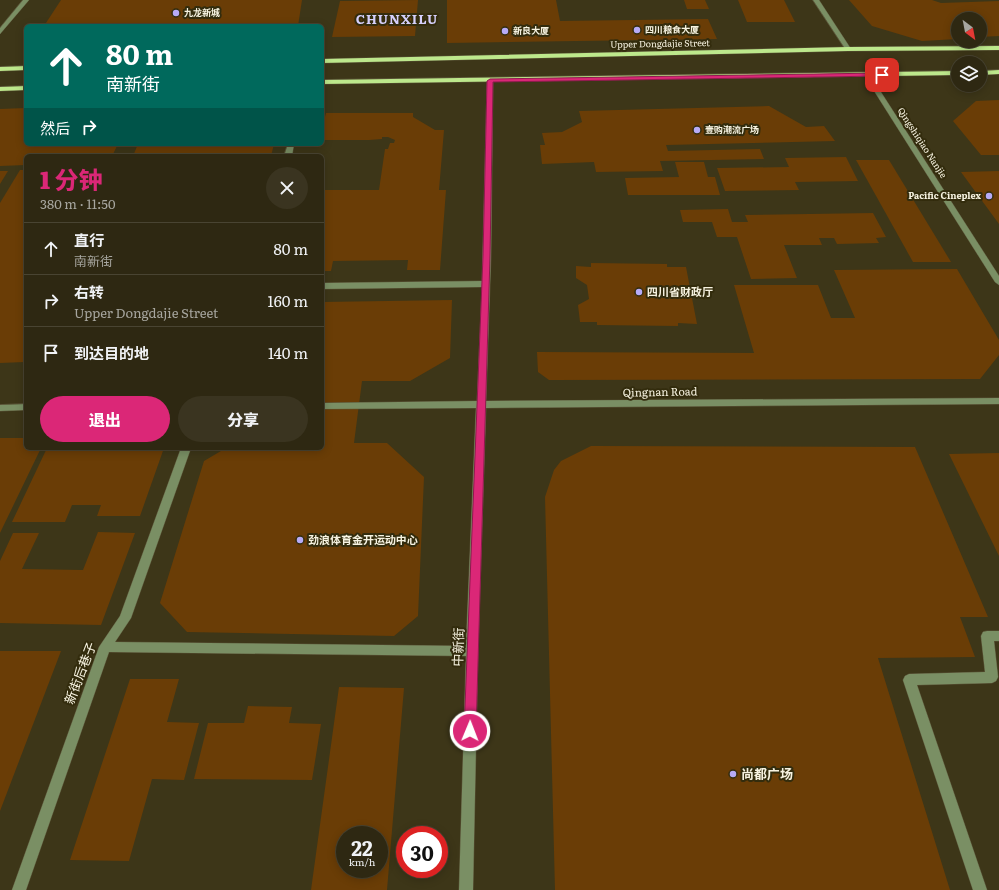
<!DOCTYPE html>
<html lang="zh">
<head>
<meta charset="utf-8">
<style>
	body { margin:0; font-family:Literata,"Noto Sans SC",serif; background:#3a3420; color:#f1f3f6; height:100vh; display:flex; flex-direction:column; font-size:15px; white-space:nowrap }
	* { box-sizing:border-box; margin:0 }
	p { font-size:13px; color:#a7a69f }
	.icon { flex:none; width:22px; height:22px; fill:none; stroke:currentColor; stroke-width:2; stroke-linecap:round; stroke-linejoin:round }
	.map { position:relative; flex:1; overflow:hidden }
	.panel { position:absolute; left:24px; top:154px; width:300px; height:296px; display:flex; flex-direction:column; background:#2e2812; border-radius:6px; box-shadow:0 2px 10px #0003,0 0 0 1px #494432 }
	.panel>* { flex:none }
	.hud { position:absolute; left:24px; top:24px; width:300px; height:122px; border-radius:6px; box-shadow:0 2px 10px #0003,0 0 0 1px #494432; background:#00695c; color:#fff; overflow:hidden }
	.needle { width:26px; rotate:148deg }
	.buttons { position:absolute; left:951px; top:12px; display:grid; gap:8px }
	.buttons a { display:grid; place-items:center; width:36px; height:36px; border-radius:50%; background:#2e2812; box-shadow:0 2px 10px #0003,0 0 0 1px #494432; font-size:20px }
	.speed { position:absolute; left:336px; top:826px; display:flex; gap:8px; font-size:20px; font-weight:700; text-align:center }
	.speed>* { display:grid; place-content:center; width:52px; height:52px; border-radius:50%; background:#2e2812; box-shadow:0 2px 10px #0003,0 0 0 1px #494432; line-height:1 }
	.speed small { font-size:10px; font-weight:400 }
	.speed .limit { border:6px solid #d22; background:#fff; color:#111 }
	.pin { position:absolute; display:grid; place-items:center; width:34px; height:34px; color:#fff; margin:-17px; border-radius:8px; box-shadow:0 2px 6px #0006 }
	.me { position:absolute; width:44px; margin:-22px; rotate:1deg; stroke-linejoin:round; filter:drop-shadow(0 0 3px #0008) }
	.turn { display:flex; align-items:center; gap:14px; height:84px; padding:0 16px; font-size:18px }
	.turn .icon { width:52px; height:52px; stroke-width:2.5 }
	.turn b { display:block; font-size:28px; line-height:34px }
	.then { display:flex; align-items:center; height:38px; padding:0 16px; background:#0003; gap:8px; font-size:15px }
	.round { display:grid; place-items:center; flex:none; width:42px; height:42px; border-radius:21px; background:#3a3420 }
	.head { display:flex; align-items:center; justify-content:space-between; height:68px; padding:0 16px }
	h1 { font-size:24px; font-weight:800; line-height:30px; color:#db2777 }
	.primary-button { display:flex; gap:8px; margin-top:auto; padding:8px 16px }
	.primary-button a { flex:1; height:46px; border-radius:24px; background:#db2777; color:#fff; font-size:16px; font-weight:800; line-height:46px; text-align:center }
	.primary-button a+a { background:#3a3420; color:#f1f3f6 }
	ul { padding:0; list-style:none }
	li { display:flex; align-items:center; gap:12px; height:52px; padding:0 16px; border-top:1px solid #494432 }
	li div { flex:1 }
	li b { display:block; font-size:15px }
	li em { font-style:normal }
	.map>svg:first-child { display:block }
	.building { fill:#6a3d06; fill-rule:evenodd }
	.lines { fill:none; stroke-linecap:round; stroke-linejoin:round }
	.minor-casing { stroke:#5b5438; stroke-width:1 }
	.major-casing { stroke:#5b5438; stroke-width:1 }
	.minor { fill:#7a8f64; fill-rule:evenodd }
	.major { fill:#bde88c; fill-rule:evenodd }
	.route { fill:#db2777; stroke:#8e194d }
	.poi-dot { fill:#b7abf7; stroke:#332c0d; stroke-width:1.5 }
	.labels { text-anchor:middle; stroke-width:4; stroke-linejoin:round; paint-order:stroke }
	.far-poi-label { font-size:9px; font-weight:bold; fill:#f7f3e1; stroke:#332c0d; text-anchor:start }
	.far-street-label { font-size:9px; fill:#f7f3e1; stroke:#332c0d }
	.poi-label { font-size:11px; font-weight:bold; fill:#f7f3e1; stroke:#332c0d; text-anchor:start }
	.street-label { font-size:11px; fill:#f7f3e1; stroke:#332c0d }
	.far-district-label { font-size:13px; font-weight:bold; letter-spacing:1px; fill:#d6d0fc; stroke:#332c0d }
	.near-street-label { font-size:13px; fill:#f7f3e1; stroke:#332c0d }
	.near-poi-label { font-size:13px; font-weight:bold; fill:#f7f3e1; stroke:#332c0d; text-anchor:start }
</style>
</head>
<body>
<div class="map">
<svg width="999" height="890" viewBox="0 0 999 890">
	<rect width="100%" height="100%" fill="#3d3618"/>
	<!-- building -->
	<g class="building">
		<polygon points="61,0 302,0 298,26 44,26"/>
		<polygon points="418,0 415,36 332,37 340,1"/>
		<polygon points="447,0 556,0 560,21 708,19 717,39 447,43"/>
		<polygon points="684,0 705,0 709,9 687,9"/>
		<polygon points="738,0 784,0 795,22 747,22"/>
		<polygon points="849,0 932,0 941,3 999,1 999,36 980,37 980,19 958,19 958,39 922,41 872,26"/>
		<polygon points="999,100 999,155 981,155 953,121 976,101"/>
		<polygon points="769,106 806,127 824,126 835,141 666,145 668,151 760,149 764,159 660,161 663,171 596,172 594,162 542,164 540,145 545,145 542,133 562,132 582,122 579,111"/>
		<polygon points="26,108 26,144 118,144 112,156 26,156 26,165 0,166 0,109"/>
		<polygon points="326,113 413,113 413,117 435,130 444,130 439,190 446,190 440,270 407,270 408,260 333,261 331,271 322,271 322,190 379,190 385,149 388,149 390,143 394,143 395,140 388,137 382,137 382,139 369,140 322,140 322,128"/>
		<polygon points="138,144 274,144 271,156 133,156"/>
		<polygon points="846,157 858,181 795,182 799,190 725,191 717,168 789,167 785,158"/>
		<polygon points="856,160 889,160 951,262 913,262"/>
		<polygon points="675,162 704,162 708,177 715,177 720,195 628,195 625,178 679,177"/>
		<polygon points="20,170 26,170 26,360 25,362 0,363 0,203"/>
		<polygon points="0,171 8,171 0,184"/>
		<polygon points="999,171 999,224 961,172"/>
		<polygon points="728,209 732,222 748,222 745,215 873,213 886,237 876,238 879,243 837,244 834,238 819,238 822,245 784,245 797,278 751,279 737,237 717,237 712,222 683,222 680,210"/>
		<polygon points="591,263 667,264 667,267 686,267 697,324 678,323 678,326 597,325 597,322 580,322 578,305 589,299 587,285 576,278 576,266 591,267"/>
		<polygon points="957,269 999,340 999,355 980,379 549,380 538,372 537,352 754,353 734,285 818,285 831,318 855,318 834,270"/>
		<polygon points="452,300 450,358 410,381 362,381 354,443 387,443 424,477 418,616 394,636 187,632 160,603 204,461 226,448 322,448 322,302"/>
		<polygon points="0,438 26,438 26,448 41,448 0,533"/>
		<polygon points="591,446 915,447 988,617 960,617 975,657 878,658 950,890 555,890 545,497 554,470 561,461"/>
		<polygon points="47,448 164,448 140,516 97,516 101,505 72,505 65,522 12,522"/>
		<polygon points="999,453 999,556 949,454"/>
		<polygon points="98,532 135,533 101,625 0,623 0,561 13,533 39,533 22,569 83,570"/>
		<polygon points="0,651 61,651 0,811"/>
		<polygon points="130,679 179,679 167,722 199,723 184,780 152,779 129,861 70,860"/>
		<path d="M339,687L404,688L387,890H311ZM345,835H379V869H345Z"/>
		<polygon points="248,706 292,707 289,723 321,724 312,780 194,779 208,723 244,723"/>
	</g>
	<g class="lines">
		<defs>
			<g id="minor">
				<polygon points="23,0 29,0 0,34 0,28"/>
				<polygon points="813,0 819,0 851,49 850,50 846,50"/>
				<polygon points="867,73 870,75 999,276 999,285 995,282 864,75"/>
				<polygon points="490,79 493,81 491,256 486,401 999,398 999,404 486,408 478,651 473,890 459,890 466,656 109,652 26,890 12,890 99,647 120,616 181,448 191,448 131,618 115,642 466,646 476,408 322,409 322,403 477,401 482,287 322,289 322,283 482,281 487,81"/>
				<polygon points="288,144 294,144 292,156 284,156"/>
				<polygon points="26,404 26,410 0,411 0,405"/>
				<polygon points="987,631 999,631 999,641 994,641 998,677 996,681 992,683 917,685 987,890 973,890 903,680 905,676 909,674 985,672 981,636 983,632"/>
			</g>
			<g id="major">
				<polygon points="999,46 999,50 848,51 322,63 322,59 848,47"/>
				<polygon points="26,66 26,70 0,71 0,67"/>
				<polygon points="999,70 999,74 980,75 980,71"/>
				<polygon points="958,71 958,75 322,84 322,80"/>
				<polygon points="26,86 26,90 0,91 0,87"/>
			</g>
		</defs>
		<!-- minor casing -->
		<use href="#minor" class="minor-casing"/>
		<!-- major casing -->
		<use href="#major" class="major-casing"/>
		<!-- minor -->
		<use href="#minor" class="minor"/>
		<!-- major -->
		<use href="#major" class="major"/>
	</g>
	<!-- route -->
	<polygon class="route" points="882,73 884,76 493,82 490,256 476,731 474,735 470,736 466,735 464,731 483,256 487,81 490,79"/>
	<!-- markers -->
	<g class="poi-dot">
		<circle cx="176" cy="13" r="4"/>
		<circle cx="637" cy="30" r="4"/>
		<circle cx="505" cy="31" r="4"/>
		<circle cx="697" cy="130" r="4"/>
		<circle cx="989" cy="196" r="4"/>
		<circle cx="639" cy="292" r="4"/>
		<circle cx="300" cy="540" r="4"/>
		<circle cx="733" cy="774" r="4"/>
	</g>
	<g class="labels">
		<!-- far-poi labels -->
		<g class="far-poi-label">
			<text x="184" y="16">九龙新城</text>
			<text x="645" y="33">四川粮食大厦</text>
			<text x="513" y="34">新良大厦</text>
			<text x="705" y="133">壹购潮流广场</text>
			<text x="981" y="199" text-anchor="end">Pacific Cineplex</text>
		</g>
		<!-- far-street labels -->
		<g class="far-street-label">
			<text transform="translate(660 44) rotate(-1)" y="3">Upper Dongdajie Street</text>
			<text transform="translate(922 143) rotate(57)" y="3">Qingshiqiao Nanjie</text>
		</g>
		<!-- poi labels -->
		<g class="poi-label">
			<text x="647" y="296">四川省财政厅</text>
			<text x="308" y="544">劲浪体育金开运动中心</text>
		</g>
		<!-- street labels -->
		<g class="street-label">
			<text transform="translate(660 392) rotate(-1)" y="4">Qingnan Road</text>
		</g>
		<!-- far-district labels -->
		<g class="far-district-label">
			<text x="397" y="24">CHUNXILU</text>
		</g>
		<!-- near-street labels -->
		<g class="near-street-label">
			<text transform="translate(458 647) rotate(-88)" y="5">中新街</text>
			<text transform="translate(80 673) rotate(-69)" y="5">新街后巷子</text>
		</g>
		<!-- near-poi labels -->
		<g class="near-poi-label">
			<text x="741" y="779">尚都广场</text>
		</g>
	</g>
</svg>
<div class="buttons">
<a><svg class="needle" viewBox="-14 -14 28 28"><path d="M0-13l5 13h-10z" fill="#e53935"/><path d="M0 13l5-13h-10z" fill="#a7a69f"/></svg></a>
<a><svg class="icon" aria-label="layers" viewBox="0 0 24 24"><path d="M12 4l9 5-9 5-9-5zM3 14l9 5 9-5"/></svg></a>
</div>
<div class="speed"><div>22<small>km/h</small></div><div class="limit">30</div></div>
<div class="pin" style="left:882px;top:75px;background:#d93025"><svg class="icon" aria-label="arrive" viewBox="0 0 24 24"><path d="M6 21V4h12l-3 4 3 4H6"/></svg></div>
<svg class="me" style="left:470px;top:731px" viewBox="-20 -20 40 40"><circle r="17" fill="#db2777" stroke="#fff" stroke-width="3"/><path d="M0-11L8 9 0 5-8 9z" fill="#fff"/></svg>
<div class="hud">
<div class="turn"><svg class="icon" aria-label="ahead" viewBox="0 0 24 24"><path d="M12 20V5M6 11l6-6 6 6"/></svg><div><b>80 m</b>南新街</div></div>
<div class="then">然后<svg class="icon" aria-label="right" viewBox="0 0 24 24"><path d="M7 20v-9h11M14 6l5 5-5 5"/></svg></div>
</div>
<section class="panel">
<div class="head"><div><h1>1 分钟</h1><p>380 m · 11:50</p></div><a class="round"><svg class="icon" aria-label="close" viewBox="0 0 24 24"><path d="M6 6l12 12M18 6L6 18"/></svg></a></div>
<ul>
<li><svg class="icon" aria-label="ahead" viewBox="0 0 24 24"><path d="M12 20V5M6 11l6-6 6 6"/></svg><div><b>直行</b><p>南新街</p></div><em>80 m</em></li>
<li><svg class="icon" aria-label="right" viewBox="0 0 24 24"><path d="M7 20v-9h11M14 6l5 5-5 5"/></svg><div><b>右转</b><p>Upper Dongdajie Street</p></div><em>160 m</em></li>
<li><svg class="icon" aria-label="arrive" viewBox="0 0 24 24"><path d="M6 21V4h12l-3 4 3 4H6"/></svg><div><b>到达目的地</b></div><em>140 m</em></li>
</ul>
<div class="primary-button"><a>退出</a><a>分享</a></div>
</section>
</div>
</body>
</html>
